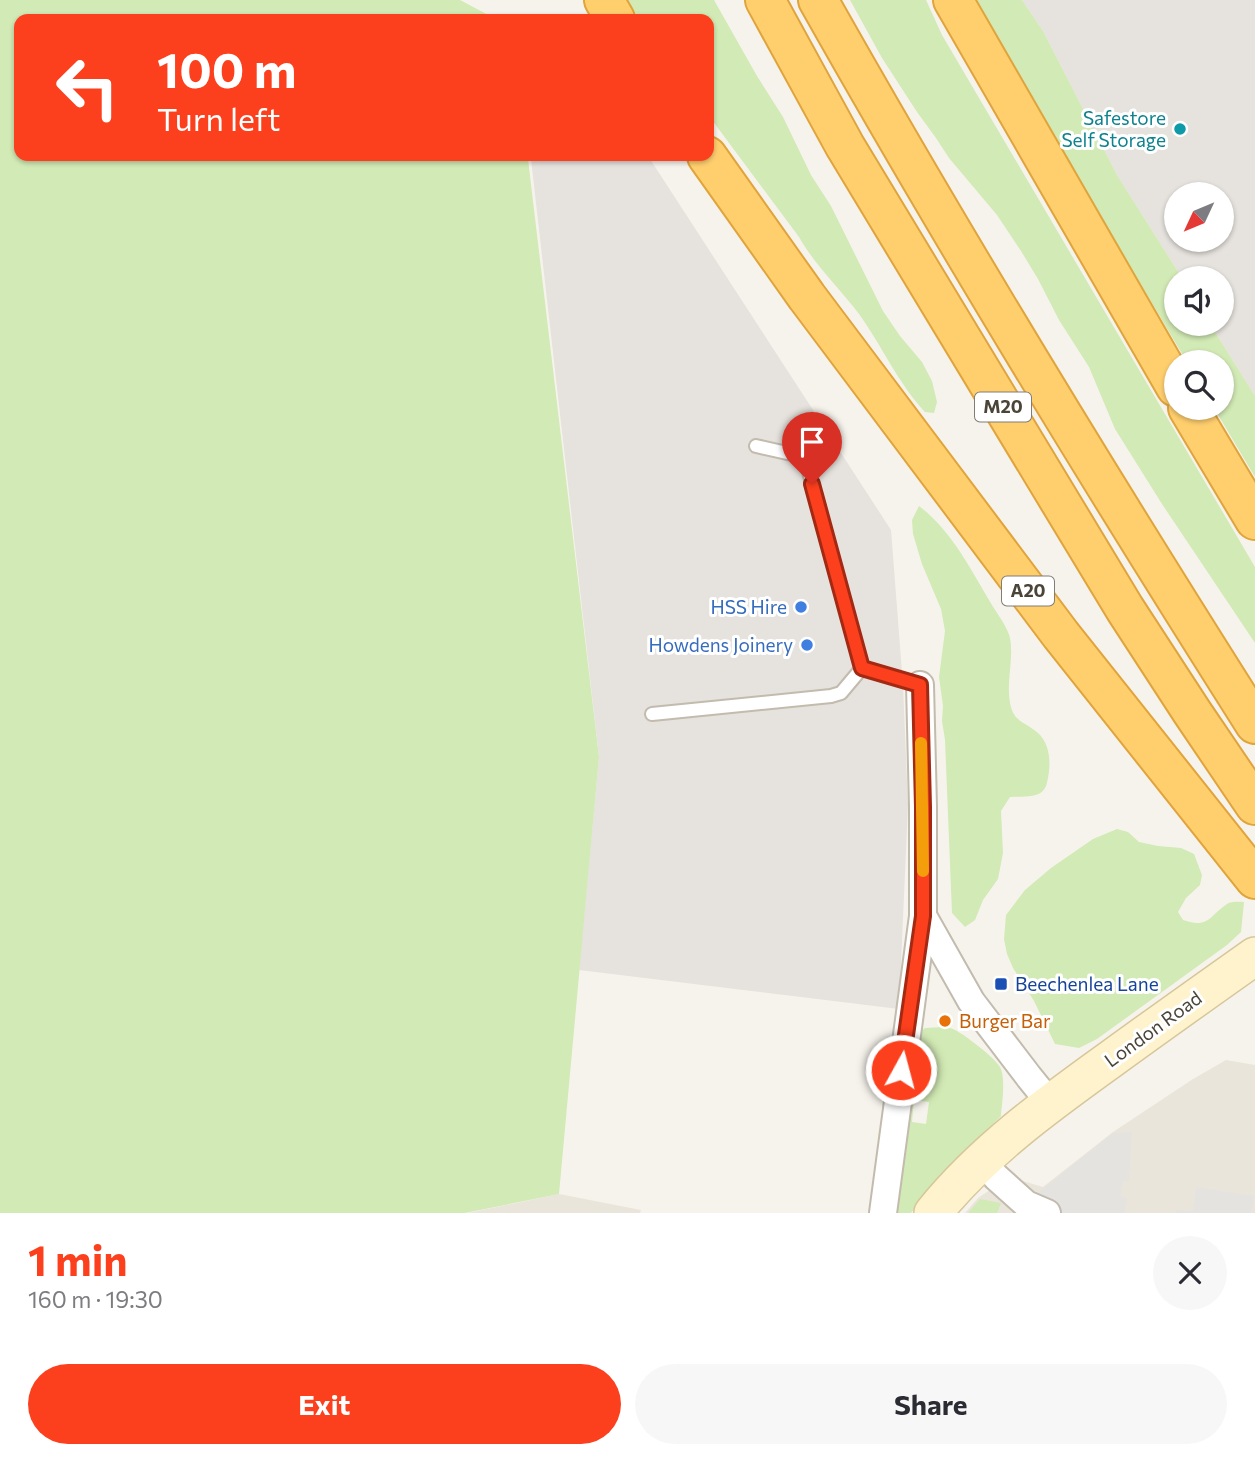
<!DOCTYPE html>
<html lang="en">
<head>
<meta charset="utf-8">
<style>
	body { margin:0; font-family:Commissioner,sans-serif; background:#f7f7f7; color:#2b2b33; height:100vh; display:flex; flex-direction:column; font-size:26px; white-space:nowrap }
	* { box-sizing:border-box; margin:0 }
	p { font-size:23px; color:#7c7c81 }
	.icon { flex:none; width:38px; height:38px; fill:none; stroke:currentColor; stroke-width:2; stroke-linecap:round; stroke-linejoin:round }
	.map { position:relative; height:1213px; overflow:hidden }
	.side { display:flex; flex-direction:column; background:#fff; flex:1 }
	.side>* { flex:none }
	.top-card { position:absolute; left:14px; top:14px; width:700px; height:147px; border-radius:14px; box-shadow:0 2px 5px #0004; background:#fc3f1d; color:#fff; overflow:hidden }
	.needle { width:46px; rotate:226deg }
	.controls { position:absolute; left:1164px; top:182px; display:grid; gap:14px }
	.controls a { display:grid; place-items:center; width:70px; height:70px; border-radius:50%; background:#fff; box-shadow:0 2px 5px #0004; font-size:35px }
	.pin { position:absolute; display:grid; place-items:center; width:60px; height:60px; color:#fff; margin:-72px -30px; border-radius:50% 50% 50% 0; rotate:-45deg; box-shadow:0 0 7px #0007 }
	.pin .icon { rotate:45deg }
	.me { position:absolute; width:77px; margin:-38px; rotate:7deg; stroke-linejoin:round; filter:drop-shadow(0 0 5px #0008) }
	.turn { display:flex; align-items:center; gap:24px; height:147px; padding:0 28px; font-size:32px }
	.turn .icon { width:91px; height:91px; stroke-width:2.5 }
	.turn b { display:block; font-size:49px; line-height:60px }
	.round { display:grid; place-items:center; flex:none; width:74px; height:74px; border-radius:37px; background:#f7f7f7 }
	.summary { display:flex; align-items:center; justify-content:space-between; height:119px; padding:0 28px }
	h1 { font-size:42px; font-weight:700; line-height:52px; color:#fc3f1d }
	.primary-button { display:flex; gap:14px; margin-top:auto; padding:14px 28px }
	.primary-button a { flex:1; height:80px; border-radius:42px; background:#fc3f1d; color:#fff; font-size:28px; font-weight:700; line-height:80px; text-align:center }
	.primary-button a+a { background:#f7f7f7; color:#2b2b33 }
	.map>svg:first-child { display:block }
	.residential { fill:#eae5da }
	.industrial { fill:#e6e2dd; fill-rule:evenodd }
	.green { fill:#d2eab5; fill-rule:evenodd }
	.parking { fill:#e5e3e0 }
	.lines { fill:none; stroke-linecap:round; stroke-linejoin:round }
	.lane-casing { stroke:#c2bbae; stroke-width:16 }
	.street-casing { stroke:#c2bbae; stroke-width:30 }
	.secondary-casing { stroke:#d6c79b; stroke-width:40 }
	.highway-casing { stroke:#e0a43c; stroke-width:42 }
	.lane { stroke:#fff; stroke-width:12 }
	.street { stroke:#fff; stroke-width:26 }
	.secondary { stroke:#fff3cd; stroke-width:37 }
	.highway { stroke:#ffcf6e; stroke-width:38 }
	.route-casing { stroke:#a42913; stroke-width:18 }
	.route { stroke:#fc3f1d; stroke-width:12 }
	.slow { stroke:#f59e0b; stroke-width:12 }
	.culture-dot { fill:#0f9aa8; stroke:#fff; stroke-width:2.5 }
	.shop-dot { fill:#3f7fe0; stroke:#fff; stroke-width:2.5 }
	.transit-dot { fill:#1a4fb4; stroke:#fff; stroke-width:2.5 }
	.food-dot { fill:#e8710a; stroke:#fff; stroke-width:2.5 }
	.labels { text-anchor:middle; stroke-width:6; stroke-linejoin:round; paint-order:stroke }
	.shield { fill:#fff; stroke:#817c74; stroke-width:2 }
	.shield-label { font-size:18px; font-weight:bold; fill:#4b4439 }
	.culture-label { font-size:19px; fill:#0d838f; stroke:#fff; text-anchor:end }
	.shop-label { font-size:19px; fill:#366cbe; stroke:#fff; text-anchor:end }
	.transit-label { font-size:19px; fill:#164399; stroke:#fff; text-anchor:start }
	.food-label { font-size:19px; fill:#c56008; stroke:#fff; text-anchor:start }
	.street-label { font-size:19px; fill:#4b4439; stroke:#fff }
</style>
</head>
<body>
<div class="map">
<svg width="1255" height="1213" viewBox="0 0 1255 1213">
	<rect width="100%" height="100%" fill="#f6f3ec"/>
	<!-- residential -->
	<g class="residential">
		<polygon points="1226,1060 1255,1065 1255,1213 965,1213 978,1198 1009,1177 1043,1187 1113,1132 1193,1079"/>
		<polygon points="559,1194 641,1210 640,1213 468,1213"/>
	</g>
	<!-- industrial -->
	<g class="industrial">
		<path d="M1022,0H1255V396L1210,324H1222V278H1182L1117,175L1043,31ZM1176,194H1222V240H1176Z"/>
		<polygon points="556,156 648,156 891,530 903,685 908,805 899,1009 579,970 599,757 531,159"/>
	</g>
	<!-- green -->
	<g class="green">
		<polygon points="0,0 460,0 496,19 19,19 19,156 548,156 528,159 599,757 559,1194 465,1213 0,1213"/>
		<path d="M623,0H714L757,76L783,117L811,175L831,206L883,311L900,336L922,362L932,381L937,402L934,413L925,412C898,383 882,346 859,314C840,289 814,264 799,237L709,116V19H636Z"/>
		<polygon points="850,0 926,0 942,35 1255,567 1255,643 1162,504 1115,429 1089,367 1059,320 1038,279 1021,251 997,215 949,158 936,138 917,112 882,58"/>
		<polygon points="977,0 1022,0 1043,31 1117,175 1182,278 1176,278 1176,324 1210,324 1255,396 1255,477 1214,408 1222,408 1222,362 1187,362 1073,171"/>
		<path d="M919,506C952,531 971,570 992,605C998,615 1007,626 1010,638C1014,659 1006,681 1010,703C1014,723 1024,721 1038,733C1050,744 1051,762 1048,778C1047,781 1047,785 1045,788C1039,799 1021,796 1010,797L1001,811L1003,853L998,879L983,900L975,920L965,927L952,913L945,740L942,721L943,706L939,677L945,631L941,609L922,564L913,534L912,520Z"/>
		<path d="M1117,829L1128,832L1139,842L1158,846L1181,848L1194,854L1202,875L1200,885L1186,898L1178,912L1183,920C1209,929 1209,916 1227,904C1232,901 1238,902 1244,902L1241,932L1227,945L1097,1039L1079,1048L1055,1044L1034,1001L1013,968L1007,954L1004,939L1006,915L1025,890L1051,868L1093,839Z"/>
		<path d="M943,1027C946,1027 950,1028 953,1029C963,1033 995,1058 1000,1067C1006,1078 1002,1104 1001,1116L952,1164L911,1213H894L920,1032L925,1028ZM914,1100L929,1102L926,1124L912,1122Z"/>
		<polygon points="980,1199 1001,1203 997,1213 968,1213"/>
	</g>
	<!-- parking -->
	<g class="parking">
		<polygon points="1132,1132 1129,1181 1123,1181 1121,1196 1127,1198 1125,1213 1022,1213 1039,1192 1113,1133"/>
		<polygon points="1196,1187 1254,1196 1251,1213 1176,1213 1176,1210 1193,1211"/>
	</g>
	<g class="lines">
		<defs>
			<g id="lane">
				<polyline points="756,446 805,457 862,668 920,685"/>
				<polyline points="652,714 831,696 841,693 862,668"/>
			</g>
			<g id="street">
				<polyline points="923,916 971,1001 1029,1077 1050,1103"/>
				<polyline points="981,1160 996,1177 1026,1204 1047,1213"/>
				<polyline points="883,1213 923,916 923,807 920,685"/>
			</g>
			<path id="secondary" d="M933,1213C983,1151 1047,1105 1111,1059C1159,1024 1207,990 1255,956"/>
			<g id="highway">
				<polyline points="604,0 615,19"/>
				<polyline points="765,0 845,146 1125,609 1192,712 1255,805"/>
				<path d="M818,0C956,245 1104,486 1255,724"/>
				<polyline points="953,0 1176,387"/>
				<polyline points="707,156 807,297 1061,635 1255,879"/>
				<polyline points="1188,408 1255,520"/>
			</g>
		</defs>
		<!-- lane casing -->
		<use href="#lane" class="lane-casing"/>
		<!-- street casing -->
		<use href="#street" class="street-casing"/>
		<!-- secondary casing -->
		<use href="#secondary" class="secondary-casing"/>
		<!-- highway casing -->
		<use href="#highway" class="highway-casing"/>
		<!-- lane -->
		<use href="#lane" class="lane"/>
		<!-- street -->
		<use href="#street" class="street"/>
		<!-- secondary -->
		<use href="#secondary" class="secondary"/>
		<!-- highway -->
		<use href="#highway" class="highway"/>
	</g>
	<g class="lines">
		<defs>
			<polyline id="route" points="812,484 862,668 920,685 923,807 923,916 901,1070"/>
		</defs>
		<!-- route casing -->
		<use href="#route" class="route-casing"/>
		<!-- route -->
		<use href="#route" class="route"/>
		<!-- slow -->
		<polyline class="slow" points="921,743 923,871"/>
	</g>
	<!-- markers -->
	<circle class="culture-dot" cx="1180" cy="129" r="7"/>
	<g class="shop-dot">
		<circle cx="801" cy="607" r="7"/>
		<circle cx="807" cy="645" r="7"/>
	</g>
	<rect class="transit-dot" x="994" y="977" width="14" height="14" rx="3.5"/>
	<circle class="food-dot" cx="945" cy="1021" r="7"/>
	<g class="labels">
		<!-- shield labels -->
		<g class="shield">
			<rect x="975" y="392.5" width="56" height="29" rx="5"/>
			<rect x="1002" y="576.5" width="52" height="29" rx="5"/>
		</g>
		<g class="shield-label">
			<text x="1003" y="413">M20</text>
			<text x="1028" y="597">A20</text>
		</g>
		<!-- culture labels -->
		<g class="culture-label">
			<text x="1166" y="125">Safestore<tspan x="1166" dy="22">Self Storage</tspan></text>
		</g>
		<!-- shop labels -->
		<g class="shop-label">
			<text x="787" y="614">HSS Hire</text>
			<text x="793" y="652">Howdens Joinery</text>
		</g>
		<!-- transit labels -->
		<g class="transit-label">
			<text x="1015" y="991">Beechenlea Lane</text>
		</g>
		<!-- food labels -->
		<g class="food-label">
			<text x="959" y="1028">Burger Bar</text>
		</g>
		<!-- street labels -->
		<g class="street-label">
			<text transform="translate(1153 1029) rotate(-36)" y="7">London Road</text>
		</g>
	</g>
</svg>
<div class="controls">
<a><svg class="needle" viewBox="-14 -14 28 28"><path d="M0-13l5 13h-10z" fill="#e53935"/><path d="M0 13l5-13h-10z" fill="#7c7c81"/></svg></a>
<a><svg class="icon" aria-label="sound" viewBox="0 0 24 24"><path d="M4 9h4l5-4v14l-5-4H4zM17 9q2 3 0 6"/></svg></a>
<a><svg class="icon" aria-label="search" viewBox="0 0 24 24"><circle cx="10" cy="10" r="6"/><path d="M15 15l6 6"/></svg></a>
</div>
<div class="pin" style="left:812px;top:484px;background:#d93025"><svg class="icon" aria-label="arrive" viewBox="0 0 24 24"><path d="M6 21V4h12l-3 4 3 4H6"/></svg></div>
<svg class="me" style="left:901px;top:1070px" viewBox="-20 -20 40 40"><circle r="17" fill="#fc3f1d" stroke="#fff" stroke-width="3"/><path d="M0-11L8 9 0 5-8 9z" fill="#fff"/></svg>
<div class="top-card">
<div class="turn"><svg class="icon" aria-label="left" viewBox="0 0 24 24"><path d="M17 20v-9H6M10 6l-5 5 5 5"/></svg><div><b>100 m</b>Turn left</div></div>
</div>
</div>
<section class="side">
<div class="summary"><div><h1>1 min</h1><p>160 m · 19:30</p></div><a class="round"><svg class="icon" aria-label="close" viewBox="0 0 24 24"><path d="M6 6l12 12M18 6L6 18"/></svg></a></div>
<div class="primary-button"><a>Exit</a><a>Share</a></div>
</section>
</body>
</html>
